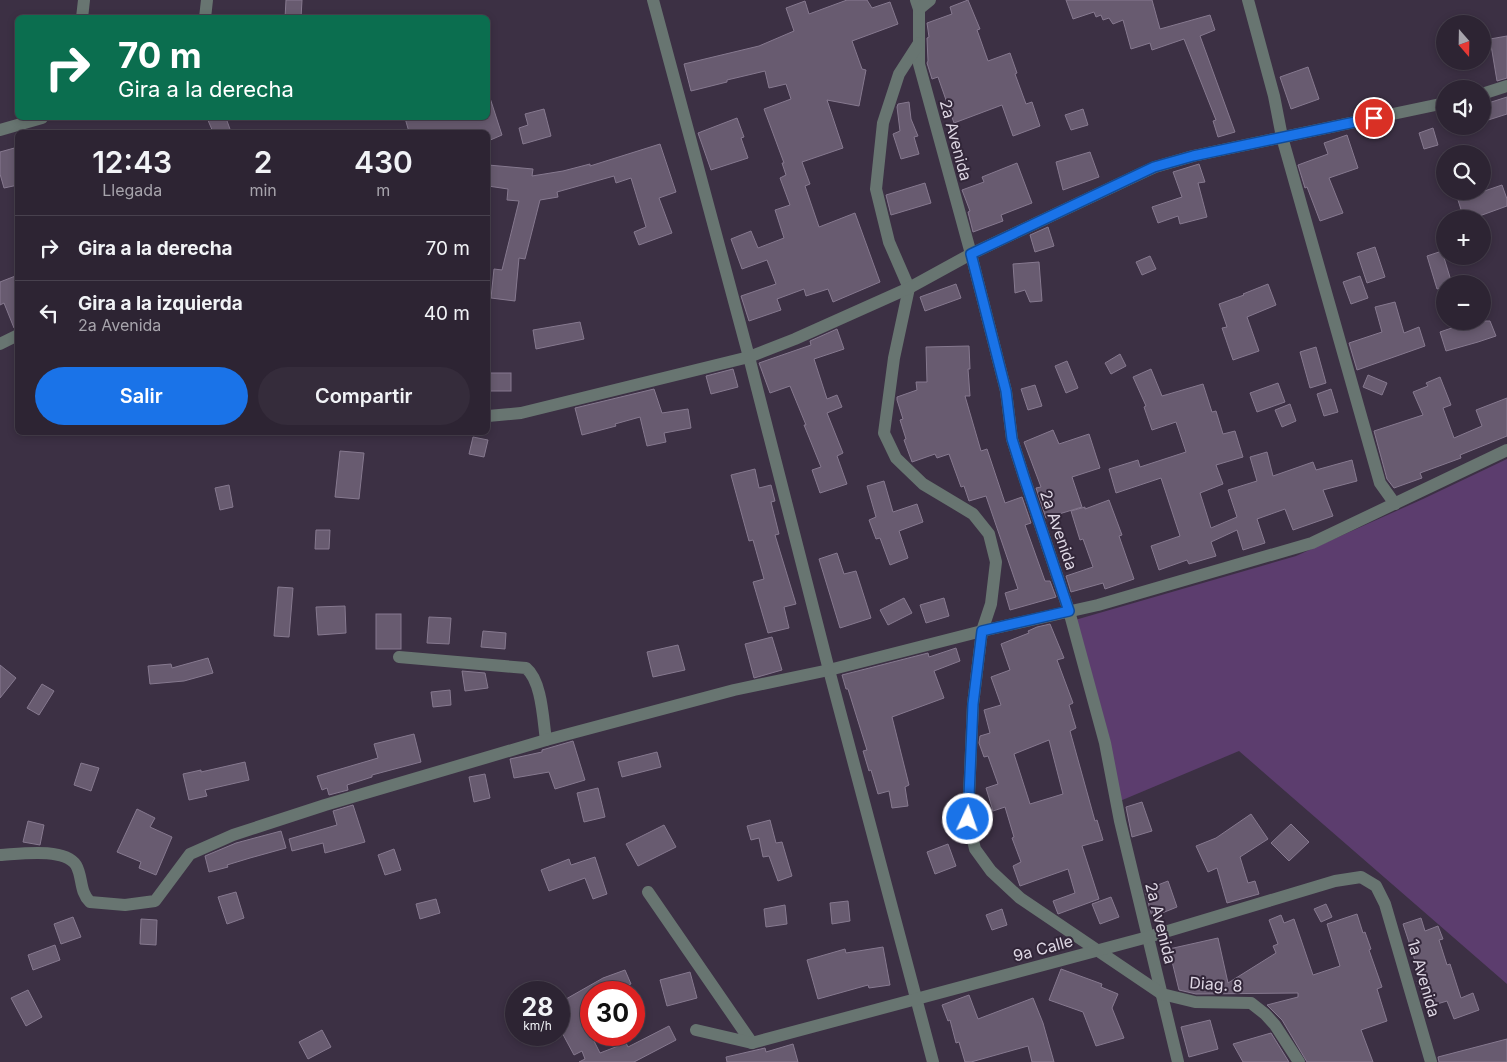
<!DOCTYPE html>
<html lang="es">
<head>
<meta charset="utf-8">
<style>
	body { margin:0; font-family:Inter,sans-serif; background:#352c3b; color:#f1f3f6; height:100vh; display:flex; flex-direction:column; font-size:19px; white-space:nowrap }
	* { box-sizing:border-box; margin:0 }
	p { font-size:16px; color:#a7a4ac }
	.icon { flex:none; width:28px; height:28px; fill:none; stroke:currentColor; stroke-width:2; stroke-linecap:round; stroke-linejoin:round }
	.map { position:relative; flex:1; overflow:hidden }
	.sheet { position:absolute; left:15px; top:130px; width:475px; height:305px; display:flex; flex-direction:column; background:#2d2433; border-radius:8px; box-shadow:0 2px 8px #0003,0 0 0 1px #48414e }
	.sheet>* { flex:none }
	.banner { position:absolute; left:15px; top:15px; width:475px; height:105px; border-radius:8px; box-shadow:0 2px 8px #0003,0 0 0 1px #48414e; background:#0b6e4f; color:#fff; overflow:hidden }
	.needle { width:32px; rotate:160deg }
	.controls { position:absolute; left:1436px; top:15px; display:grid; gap:10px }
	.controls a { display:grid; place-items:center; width:55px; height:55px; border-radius:50%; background:#2d2433; box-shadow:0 2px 8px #0003,0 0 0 1px #48414e; font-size:25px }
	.speed { position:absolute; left:505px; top:981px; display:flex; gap:10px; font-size:25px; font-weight:700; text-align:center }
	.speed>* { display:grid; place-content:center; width:65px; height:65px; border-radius:50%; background:#2d2433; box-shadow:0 2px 8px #0003,0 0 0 1px #48414e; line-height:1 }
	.speed small { font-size:12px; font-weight:400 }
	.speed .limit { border:8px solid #d22; background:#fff; color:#111 }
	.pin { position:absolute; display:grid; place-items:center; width:42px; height:42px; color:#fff; margin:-21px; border:2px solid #fff; border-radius:50%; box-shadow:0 1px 5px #0007 }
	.me { position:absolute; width:55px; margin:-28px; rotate:3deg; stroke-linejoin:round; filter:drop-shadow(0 0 4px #0008) }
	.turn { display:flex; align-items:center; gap:18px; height:105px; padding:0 20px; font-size:22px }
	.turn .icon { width:65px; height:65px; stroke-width:2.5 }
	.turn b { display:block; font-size:35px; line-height:42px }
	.eta { display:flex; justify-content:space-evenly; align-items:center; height:85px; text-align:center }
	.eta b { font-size:30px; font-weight:600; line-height:35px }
	.action { display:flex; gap:10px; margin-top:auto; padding:10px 20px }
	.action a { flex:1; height:58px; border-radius:30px; background:#1a73e8; color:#fff; font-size:20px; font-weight:600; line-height:58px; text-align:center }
	.action a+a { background:#352c3b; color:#f1f3f6 }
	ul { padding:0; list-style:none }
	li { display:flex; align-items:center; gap:15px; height:65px; padding:0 20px; border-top:1px solid #48414e }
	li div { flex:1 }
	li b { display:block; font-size:19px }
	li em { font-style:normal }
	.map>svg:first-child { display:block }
	.green { fill:#5c3d6e }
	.building { fill:#685b70; stroke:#86798f; fill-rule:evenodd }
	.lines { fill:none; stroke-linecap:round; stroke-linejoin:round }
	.minor { stroke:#687571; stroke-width:12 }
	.route-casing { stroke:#114b97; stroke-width:12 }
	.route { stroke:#1a73e8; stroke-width:9 }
	.labels { text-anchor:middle; stroke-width:4; stroke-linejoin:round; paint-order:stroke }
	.street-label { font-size:16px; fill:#ded7e4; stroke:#322639 }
</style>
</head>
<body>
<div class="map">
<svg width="1507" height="1062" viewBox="0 0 1507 1062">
	<rect width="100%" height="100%" fill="#3c3044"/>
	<!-- green -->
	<polygon class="green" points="1507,459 1507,984 1239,751 1120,801 1075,620 1296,556 1423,499"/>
	<!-- building -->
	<g class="building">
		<polygon points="286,0 302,0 301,18 285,18"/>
		<polygon points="847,0 867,0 872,8 890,2 898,24 852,41 862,69 866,70 859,106 827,100 843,148 802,162 810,184 805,186 819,227 855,213 880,282 833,302 828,289 806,296 804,289 777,299 781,310 749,321 741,296 776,284 767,260 742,269 731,239 751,231 758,248 784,238 775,210 790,205 780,178 786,175 782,163 784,163 764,109 791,99 786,84 769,88 765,71 727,80 727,82 691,91 684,64 759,46 794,31 786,8 805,1 809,14"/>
		<polygon points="968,0 980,29 977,30 988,61 1010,53 1017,73 1015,74 1026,104 1032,102 1040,126 1013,136 1002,105 954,123 938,77 932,79 927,63 928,61 927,38 929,37 927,23 952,14 950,7"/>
		<polygon points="1066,0 1152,0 1160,29 1210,15 1215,30 1200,36 1235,132 1218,137 1213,121 1216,120 1184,39 1152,50 1150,43 1131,49 1123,20 1113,24 1109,18 1103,20 1101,15 1096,17 1094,12 1073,19"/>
		<polygon points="1507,36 1507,78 1497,81 1490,39"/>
		<polygon points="1308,67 1319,99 1291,109 1280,77"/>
		<polygon points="1507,97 1507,114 1482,122 1482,105"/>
		<polygon points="490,98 502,135 488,141 488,132 409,132 405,118 488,118 488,99"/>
		<polygon points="909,102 911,119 918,136 914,137 919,154 901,159 893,134 900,131 897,107 898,104"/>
		<polygon points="544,109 551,136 523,144 519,128 528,125 525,114"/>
		<polygon points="1083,109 1088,125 1071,130 1065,115"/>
		<polygon points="207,118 226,118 231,132 213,132"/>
		<polygon points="737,118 744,137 741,138 748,158 711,170 698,133"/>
		<polygon points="1433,128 1438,145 1424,149 1419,133"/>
		<polygon points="1347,135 1358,168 1329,178 1343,213 1320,221 1307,187 1305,188 1298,165 1328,154 1324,143"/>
		<polygon points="660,144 676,192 659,198 672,233 639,245 634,232 646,227 631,178 616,183 614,176 557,192 558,197 540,200 525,259 519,258 515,301 491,298 494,269 502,270 519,201 507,200 508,189 488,186 488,165 533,169 532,176 563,171 590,164 590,166"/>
		<polygon points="18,147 18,185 4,188 0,174 0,152"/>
		<polygon points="1090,152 1099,177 1063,190 1056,162"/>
		<polygon points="1017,163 1032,203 1001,215 1003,221 973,232 968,212 970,211 962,190 984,182 982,177"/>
		<polygon points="1199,164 1205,182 1198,183 1207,217 1180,224 1178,216 1158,223 1152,207 1182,197 1173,172"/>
		<polygon points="925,183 931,203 891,215 886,195"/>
		<polygon points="1502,185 1507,199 1507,206 1471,219 1464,219 1458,200"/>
		<polygon points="1048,227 1054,246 1035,252 1030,235"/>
		<polygon points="1375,247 1385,277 1367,283 1357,253"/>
		<polygon points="1442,251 1452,284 1445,284 1445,287 1437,289 1427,256"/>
		<polygon points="1150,256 1156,269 1142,275 1136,262"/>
		<polygon points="1039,262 1042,301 1030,302 1025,290 1015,293 1013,264"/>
		<polygon points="18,275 18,327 14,328 4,303 0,305 0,282"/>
		<polygon points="1360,276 1368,298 1351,304 1343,282"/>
		<polygon points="956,284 961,298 925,311 920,297"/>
		<polygon points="1268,284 1276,305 1247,317 1259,351 1233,360 1222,328 1227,327 1219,304 1244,295 1243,294"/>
		<polygon points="1395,302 1404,333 1419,327 1425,346 1357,370 1349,343 1382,332 1375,307"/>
		<polygon points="1472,321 1490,321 1496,336 1478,342 1446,351 1440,332"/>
		<polygon points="580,322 584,339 536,349 533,330"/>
		<polygon points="837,329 844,349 814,359 827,399 837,395 842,407 827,413 843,453 837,456 847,484 820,493 812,470 821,467 804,425 806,425 790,386 770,393 759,363 811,345 810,341"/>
		<polygon points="969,346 970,369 968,369 970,396 965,396 981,451 987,449 1005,503 1022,497 1031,523 1025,525 1045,581 1050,581 1056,597 1010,610 1005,593 1018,589 986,496 969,501 964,486 961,487 949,454 937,458 935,454 912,462 904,440 906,439 900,420 903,419 897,400 897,397 917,390 916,382 927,382 926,347"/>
		<polygon points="1316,347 1326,383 1310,388 1300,352"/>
		<polygon points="1120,354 1126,366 1111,374 1105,363"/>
		<polygon points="1067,361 1078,388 1066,393 1055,366"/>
		<polygon points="733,369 738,387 711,394 706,376"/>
		<polygon points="1151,369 1162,396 1203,384 1212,412 1216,411 1223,434 1235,431 1243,457 1216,465 1223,484 1200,493 1211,528 1237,517 1228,490 1257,481 1250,457 1267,452 1273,476 1313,462 1316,470 1352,460 1357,481 1323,490 1333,516 1293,530 1285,509 1257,519 1265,543 1243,550 1237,530 1211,542 1216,556 1189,564 1187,560 1159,570 1151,546 1180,536 1161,478 1116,493 1109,469 1138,460 1140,467 1186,452 1176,422 1152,430 1144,407 1146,406 1133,377"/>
		<rect x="489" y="373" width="22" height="18"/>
		<polygon points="1368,375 1387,383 1382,395 1363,387"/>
		<polygon points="1440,377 1451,405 1443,408 1454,438 1482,426 1476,410 1507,398 1507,436 1460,455 1461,458 1420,473 1422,478 1394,488 1387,479 1374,431 1423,415 1413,392 1428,386 1426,383"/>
		<polygon points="1278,383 1285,402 1257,412 1250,393"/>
		<polygon points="1035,385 1042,406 1028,410 1021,389"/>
		<polygon points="654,389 662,413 688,409 691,428 664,433 666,442 647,446 640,417 615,424 616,426 582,435 575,408"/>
		<polygon points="1331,389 1338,412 1324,416 1317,394"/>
		<polygon points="1290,404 1296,421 1282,427 1275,410"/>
		<polygon points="1053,430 1059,444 1089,434 1100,468 1072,477 1082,507 1046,518 1036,488 1041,487 1024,442"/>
		<polygon points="473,437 488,440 484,457 469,454"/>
		<polygon points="340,451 364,453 359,499 335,497"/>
		<polygon points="755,469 759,488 771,485 775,501 771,502 779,534 775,535 796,604 784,607 789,628 768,633 753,582 764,579 753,540 749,541 731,475"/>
		<polygon points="884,481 893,512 917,504 923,522 899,531 908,558 890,565 880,538 876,539 869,520 876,517 867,486"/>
		<polygon points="229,485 233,507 220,510 215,488"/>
		<polygon points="1109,500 1122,535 1119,536 1134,579 1105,589 1103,583 1071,592 1066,576 1093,567 1083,539 1080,540 1071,511 1085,507 1085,509"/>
		<polygon points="316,530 330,530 329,549 315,549"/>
		<polygon points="837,553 844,574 856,571 871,618 840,628 819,559"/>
		<polygon points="278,587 293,588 289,637 274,636"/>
		<polygon points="904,598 912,613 888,625 880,610"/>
		<polygon points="944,598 949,616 926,623 920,605"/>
		<polygon points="345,606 346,633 318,635 316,607"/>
		<rect x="376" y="614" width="25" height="35"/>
		<polygon points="429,617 451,618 449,644 427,643"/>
		<path d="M1050,624L1064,658L1057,660L1073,703L1069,705L1076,728L1070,731L1095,821L1097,820L1103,840L1082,846L1099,899L1058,914L1053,901L1075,893L1068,869L1020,886L1013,866L1021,862L1012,838L1014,837L1005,807L993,811L986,788L998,784L988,756L984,757L979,743L980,736L990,733L984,710L1001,705L991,677L1010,670L1001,644L1029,633L1028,631L1037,627ZM1049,740L1063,794L1030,804L1014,754Z"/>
		<polygon points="483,631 506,633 505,649 481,647"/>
		<polygon points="772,637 782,670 754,678 745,644"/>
		<polygon points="678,645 685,670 653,677 647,652"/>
		<polygon points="956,648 960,661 934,671 944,698 892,717 909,785 905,787 908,806 892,808 889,791 878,794 871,770 869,771 863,751 867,750 848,689 846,689 842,675 928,653 929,657"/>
		<polygon points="208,658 213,673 184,681 150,684 148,666 171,664 172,668"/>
		<polygon points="0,665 16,678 0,698"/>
		<polygon points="462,671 485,673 488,688 465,691"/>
		<polygon points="42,684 54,691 39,715 27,708"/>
		<polygon points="450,690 451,705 433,707 431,692"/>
		<polygon points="414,734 421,762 372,775 372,777 347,785 348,790 329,795 327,788 322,790 317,776 378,758 374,744"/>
		<polygon points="573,741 585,780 555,789 549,772 514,778 510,759 542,752 542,750"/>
		<polygon points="657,752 661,767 622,777 618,762"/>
		<polygon points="245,762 249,780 205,790 207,796 189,800 183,774 201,770 201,772"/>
		<polygon points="81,763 99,768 91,791 74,785"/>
		<polygon points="485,774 490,798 474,802 469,777"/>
		<polygon points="598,788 605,817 584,822 577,793"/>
		<polygon points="1142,802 1152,831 1132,837 1126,807"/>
		<polygon points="353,805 365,842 325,853 323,843 292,851 289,839 337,825 333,811"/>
		<polygon points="137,809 155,818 150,827 172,837 156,875 139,868 141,862 117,852"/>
		<polygon points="1251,814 1268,839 1240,857 1248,883 1255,881 1259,894 1227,903 1217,868 1208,872 1196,846 1216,838"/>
		<polygon points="770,820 776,843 782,842 792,876 778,881 769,856 763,857 759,838 751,840 747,826"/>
		<polygon points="28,821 44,825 40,845 23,842"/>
		<polygon points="1291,824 1309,842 1289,861 1271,843"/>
		<polygon points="664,825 676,847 638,866 626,844"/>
		<polygon points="281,831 286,848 250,858 227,865 228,867 209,872 205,856 236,843"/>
		<polygon points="948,844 956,866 935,874 927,852"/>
		<polygon points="394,849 401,870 385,875 378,855"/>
		<polygon points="595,857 607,894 593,899 585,878 549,891 541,870 569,859 571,865"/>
		<polygon points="1168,881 1177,907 1152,917 1145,890"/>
		<polygon points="236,892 244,918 227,924 218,897"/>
		<polygon points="1111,897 1119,917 1100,924 1092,904"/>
		<polygon points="436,899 440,913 420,919 416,904"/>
		<polygon points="848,901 850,921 832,924 830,903"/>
		<polygon points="1326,904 1332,917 1321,922 1314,909"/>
		<polygon points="785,905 787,924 766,927 764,909"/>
		<polygon points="1002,909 1007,925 992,930 986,915"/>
		<polygon points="1357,914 1363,933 1365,932 1371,949 1369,950 1382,987 1377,989 1387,1021 1361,1030 1373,1062 1307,1062 1282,1020 1267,1005 1298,997 1298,993 1196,994 1179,990 1169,949 1218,938 1228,983 1276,953 1273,946 1278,944 1269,920 1281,915 1284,923 1294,919 1313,975 1340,966 1327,924"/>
		<polygon points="73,917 81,937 61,944 54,924"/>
		<polygon points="1421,918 1425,931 1438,926 1443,939 1439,940 1447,965 1450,964 1461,998 1473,993 1479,1010 1454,1019 1447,1001 1427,1007 1417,981 1421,979 1403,924"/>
		<polygon points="141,919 157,920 156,945 140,944"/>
		<polygon points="55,945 60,960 33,970 28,955"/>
		<polygon points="883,947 890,985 869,988 868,985 818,999 807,960 845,949 846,953"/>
		<polygon points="1061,969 1102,984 1101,987 1118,994 1112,1008 1124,1038 1096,1046 1083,1012 1049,1000"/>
		<polygon points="625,970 631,984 608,992 591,992 591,1035 600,1053 626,1043 628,1047 669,1026 676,1040 634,1062 579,1062 585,1059 582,1051 574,1055 559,1027 559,1003 603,978"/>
		<polygon points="690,972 697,998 667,1006 660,980"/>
		<polygon points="28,990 42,1017 26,1026 11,998"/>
		<polygon points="969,995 978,1019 1033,998 1043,1023 1054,1062 1032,1062 1028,1046 971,1062 965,1062 959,1042 956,1043 950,1020 948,1021 942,1005"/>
		<polygon points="1210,1020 1218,1049 1189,1057 1181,1027"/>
		<polygon points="322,1030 331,1047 308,1059 299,1042"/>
		<polygon points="1271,1033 1289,1062 1243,1062 1233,1044"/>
		<polygon points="1507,1039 1507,1062 1439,1062 1438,1057"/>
		<polygon points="793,1044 798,1062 727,1062 726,1057 765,1048 766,1052"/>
	</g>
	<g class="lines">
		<!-- minor -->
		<g class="minor">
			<polyline points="653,0 749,357 829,670 933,1062"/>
			<polyline points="916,0 919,9 919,64 971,254 1006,391 1012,439 1024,477 1069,611 1105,743 1120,821 1178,1062"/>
			<polyline points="1248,0 1274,96 1282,137 1380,483 1395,504"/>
			<polyline points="919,9 930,0"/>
			<polyline points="82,18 84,0"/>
			<polyline points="205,18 207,0"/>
			<polyline points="919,43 899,74 883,123 876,189 889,242 909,288 894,358 884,433 896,458 923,484 973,514 989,534 996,562 991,604 982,631 973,704 968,819 975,849 991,871 1020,898 1162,994 1195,1002 1251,1003 1265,1014 1275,1025 1299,1062"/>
			<polyline points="1482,94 1507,86"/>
			<polyline points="0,130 42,118"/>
			<polyline points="0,344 18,335"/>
			<polyline points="488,416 521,413 749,357 795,339 909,288 971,254 1144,172 1155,167 1193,156 1445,103"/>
			<path d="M399,657L526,668C542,681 543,720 546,740"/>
			<path d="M0,855C19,854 64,847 76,865C83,877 79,891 90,902L125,905L155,901L190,854L233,835L325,805L546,740L734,690L829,670L982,631L1098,605L1312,543L1507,450"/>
			<polyline points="648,892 752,1043"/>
			<polyline points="696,1030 752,1043 1148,937 1335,881 1361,877 1376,886 1385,904 1431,1062"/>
		</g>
	</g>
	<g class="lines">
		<defs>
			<polyline id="route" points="968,819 973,704 982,631 1069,611 1024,477 1012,439 1006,391 971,254 1154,167 1193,156 1374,118"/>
		</defs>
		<!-- route casing -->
		<use href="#route" class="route-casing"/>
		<!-- route -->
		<use href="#route" class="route"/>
	</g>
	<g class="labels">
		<!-- street labels -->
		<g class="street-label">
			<text transform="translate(956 140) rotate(75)" y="6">2a Avenida</text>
			<text transform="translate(1059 530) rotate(71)" y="6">2a Avenida</text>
			<text transform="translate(1161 923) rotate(76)" y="6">2a Avenida</text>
			<text transform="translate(1043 948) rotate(-15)" y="6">9a Calle</text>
			<text transform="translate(1424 978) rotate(74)" y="6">1a Avenida</text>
			<text transform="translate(1216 984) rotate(4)" y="6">Diag. 8</text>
		</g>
	</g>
</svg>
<div class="controls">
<a><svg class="needle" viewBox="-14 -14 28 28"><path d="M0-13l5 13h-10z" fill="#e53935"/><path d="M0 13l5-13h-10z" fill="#a7a4ac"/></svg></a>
<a><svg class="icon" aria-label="sound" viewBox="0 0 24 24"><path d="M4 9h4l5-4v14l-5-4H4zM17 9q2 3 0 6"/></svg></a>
<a><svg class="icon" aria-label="search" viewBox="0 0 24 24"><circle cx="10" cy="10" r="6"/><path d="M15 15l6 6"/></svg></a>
<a>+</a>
<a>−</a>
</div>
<div class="speed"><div>28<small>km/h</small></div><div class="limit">30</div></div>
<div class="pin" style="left:1374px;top:118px;background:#d93025"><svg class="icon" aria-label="arrive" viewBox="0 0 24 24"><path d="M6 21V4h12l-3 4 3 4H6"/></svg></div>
<svg class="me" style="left:968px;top:819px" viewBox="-20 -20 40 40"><circle r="17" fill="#1a73e8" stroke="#fff" stroke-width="3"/><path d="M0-11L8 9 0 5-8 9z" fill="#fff"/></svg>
<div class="banner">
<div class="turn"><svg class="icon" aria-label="right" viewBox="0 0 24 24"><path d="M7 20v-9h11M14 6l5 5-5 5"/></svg><div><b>70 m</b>Gira a la derecha</div></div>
</div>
<section class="sheet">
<div class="eta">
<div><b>12:43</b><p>Llegada</p></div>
<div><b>2</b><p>min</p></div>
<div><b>430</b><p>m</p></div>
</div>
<ul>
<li><svg class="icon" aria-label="right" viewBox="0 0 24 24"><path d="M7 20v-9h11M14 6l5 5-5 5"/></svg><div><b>Gira a la derecha</b></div><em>70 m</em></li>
<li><svg class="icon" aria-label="left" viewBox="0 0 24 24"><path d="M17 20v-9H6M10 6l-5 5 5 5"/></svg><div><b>Gira a la izquierda</b><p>2a Avenida</p></div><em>40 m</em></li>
</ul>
<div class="action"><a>Salir</a><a>Compartir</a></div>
</section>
</div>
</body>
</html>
